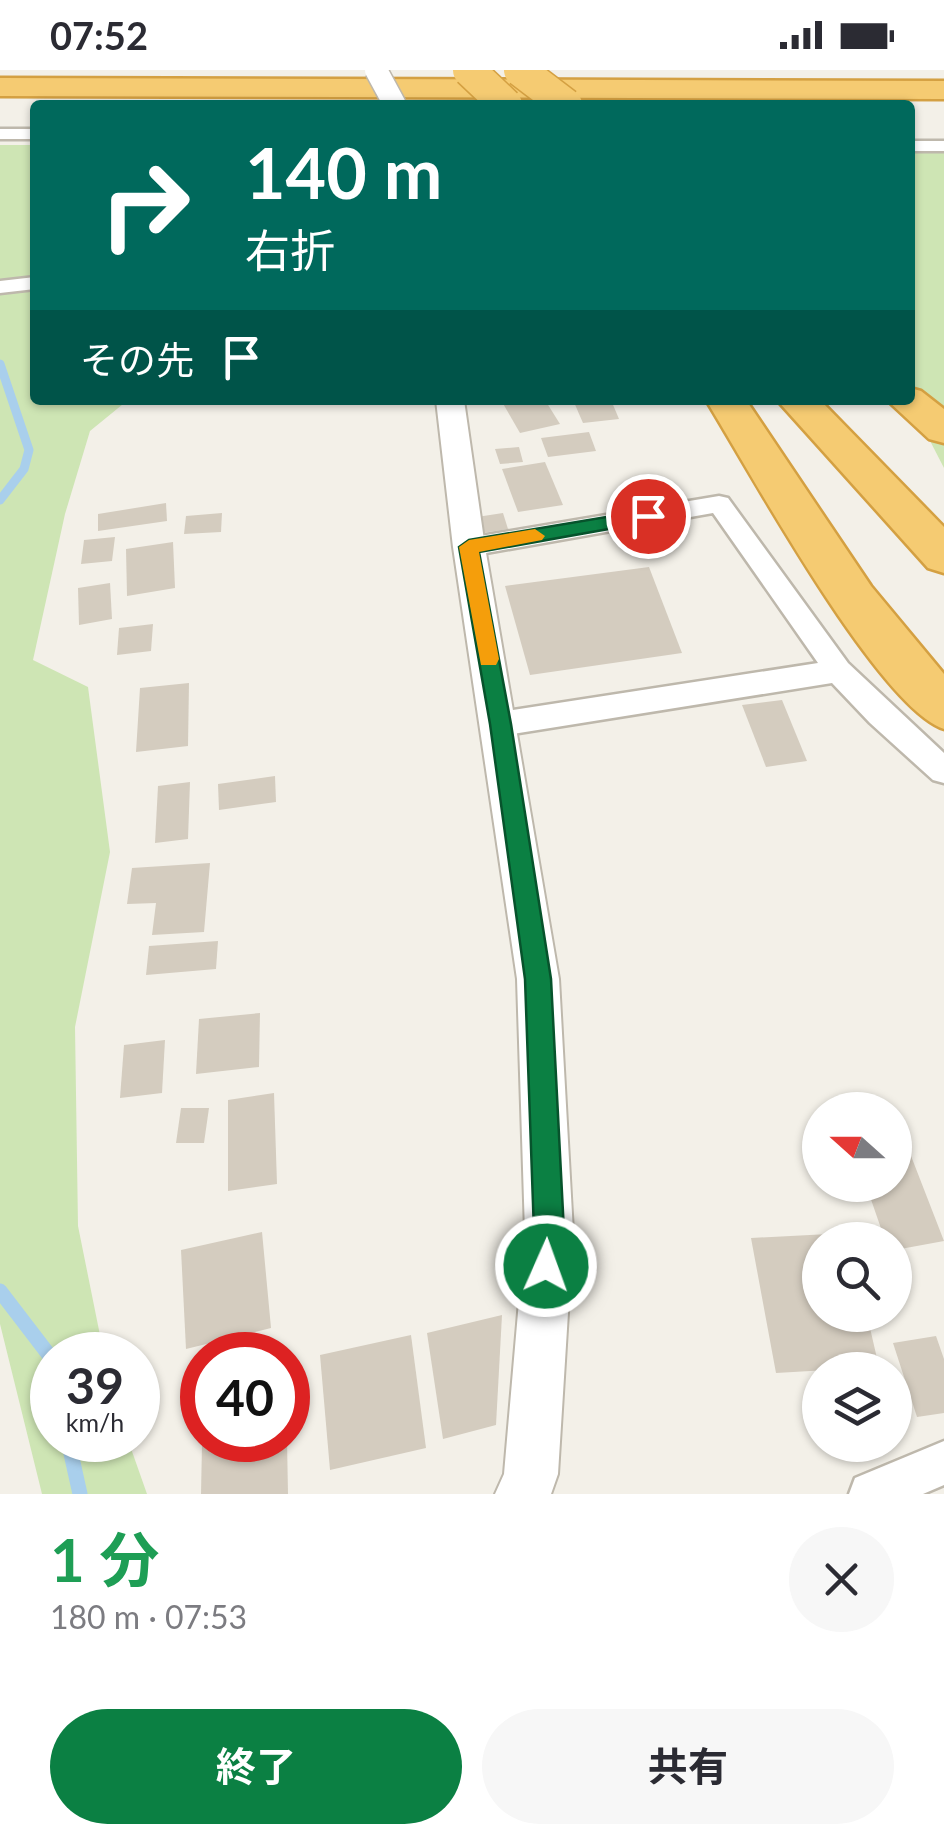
<!DOCTYPE html>
<html lang="ja">
<head>
<meta charset="utf-8">
<style>
	body { margin:0; font-family:Lato,"Noto Sans JP",sans-serif; background:#f7f7f7; color:#2b2b33; height:100vh; display:flex; flex-direction:column; font-size:38px; white-space:nowrap }
	* { box-sizing:border-box; margin:0 }
	p { font-size:32px; color:#7c7c81 }
	.icon { flex:none; width:55px; height:55px; fill:none; stroke:currentColor; stroke-width:2; stroke-linecap:round; stroke-linejoin:round }
	.map { position:relative; height:1424px; overflow:hidden }
	.panel { display:flex; flex-direction:column; background:#fff; flex:1 }
	.panel>* { flex:none }
	.hud { position:absolute; left:30px; top:30px; width:885px; height:305px; border-radius:10px; box-shadow:0 2px 8px #0004; background:#00695c; color:#fff; overflow:hidden }
	.needle { width:65px; rotate:291deg }
	.fabs { position:absolute; left:802px; top:1022px; display:grid; gap:20px }
	.fabs a { display:grid; place-items:center; width:110px; height:110px; border-radius:50%; background:#fff; box-shadow:0 2px 8px #0004; font-size:50px }
	.speed { position:absolute; left:30px; top:1262px; display:flex; gap:20px; font-size:50px; font-weight:700; text-align:center }
	.speed>* { display:grid; place-content:center; width:130px; height:130px; border-radius:50%; background:#fff; box-shadow:0 2px 8px #0004; line-height:1 }
	.speed small { font-size:25px; font-weight:400 }
	.speed .limit { border:15px solid #d22; background:#fff; color:#111 }
	.pin { position:absolute; display:grid; place-items:center; width:85px; height:85px; color:#fff; margin:-42px; border:5px solid #fff; border-radius:50%; box-shadow:0 2px 10px #0007 }
	.me { position:absolute; width:110px; margin:-55px; rotate:2deg; stroke-linejoin:round; filter:drop-shadow(0 0 8px #0008) }
	.turn { display:flex; align-items:center; gap:35px; height:210px; padding:0 50px; font-size:45px }
	.turn .icon { width:130px; height:130px; stroke-width:2.5 }
	.turn b { display:block; font-size:70px; line-height:85px }
	.then { display:flex; align-items:center; height:95px; padding:0 50px; background:#0003; gap:20px; font-size:38px }
	.round { display:grid; place-items:center; flex:none; width:105px; height:105px; border-radius:52px; background:#f7f7f7 }
	.headline { display:flex; align-items:center; justify-content:space-between; height:170px; padding:0 50px }
	h1 { font-size:60px; font-weight:700; line-height:75px; color:#1e9e55 }
	.button { display:flex; gap:20px; margin-top:auto; padding:20px 50px }
	.button a { flex:1; height:115px; border-radius:60px; background:#0b8043; color:#fff; font-size:40px; font-weight:700; line-height:115px; text-align:center }
	.button a+a { background:#f7f7f7; color:#2b2b33 }
	.status { display:flex; justify-content:space-between; align-items:center; height:70px; padding:0 50px; background:#fff; direction:ltr }
	.status svg { height:28px; fill:currentColor }
	.map>svg:first-child { display:block }
	.green { fill:#cee5b4 }
	.lines { fill:none; stroke-linecap:round; stroke-linejoin:round }
	.stream-far1 { stroke:#a9cfec; stroke-width:9 }
	.stream { stroke:#a9cfec; stroke-width:15 }
	.building { fill:#d4ccbf }
	.minor-casing { stroke:#beb8ac; stroke-width:5 }
	.tertiary-casing { stroke:#beb8ac; stroke-width:4 }
	.motorway-casing { stroke:#d4a042; stroke-width:5 }
	.minor { fill:#fff; fill-rule:evenodd }
	.tertiary { fill:#fff; fill-rule:evenodd }
	.motorway { fill:#f5cb72; fill-rule:evenodd }
	.tertiary-bridge-casing { stroke:#beb8ac; stroke-width:25; stroke-linecap:butt }
	.motorway-bridge-casing { stroke:#d4a042; stroke-width:35; stroke-linecap:butt }
	.tertiary-bridge { stroke:#fff; stroke-width:22 }
	.motorway-bridge { stroke:#f5cb72; stroke-width:32 }
	.route { fill:#0b8043; stroke:#07532c; stroke-width:2.5 }
	.slow { fill:#f59e0b }
</style>
</head>
<body>
<div class="status"><b>07:52</b><svg viewBox="0 0 49 12"><path d="M0 12V9h3v3zM5 12V6h3v6zM10 12V3h3v9zM15 12V0h3v12zM26 1h20v11H26zM47 4h2v5h-2z"/></svg></div>
<div class="map">
<svg width="944" height="1424" viewBox="0 0 944 1424">
	<rect width="100%" height="100%" fill="#f3f0e8"/>
	<!-- green -->
	<g class="green">
		<polygon points="0,75 35,75 35,330 128,330 90,361 65,444 33,590 88,617 110,782 75,957 78,1156 104,1285 52,1285 52,1370 128,1370 147,1424 42,1424 0,1254"/>
		<polygon points="910,81 944,81 944,398 909,330"/>
	</g>
	<g class="lines">
		<!-- stream-far1 -->
		<polyline class="stream-far1" points="0,294 29,380 24,399 0,430"/>
		<!-- stream -->
		<g class="stream">
			<polyline points="0,1221 49,1285 52,1300"/>
			<polyline points="68,1370 80,1424"/>
		</g>
	</g>
	<!-- building -->
	<g class="building">
		<polygon points="501,330 545,330 560,354 520,363"/>
		<polygon points="573,330 611,330 619,349 583,353"/>
		<polygon points="589,362 596,381 548,387 541,368"/>
		<polygon points="519,377 523,392 500,394 495,379"/>
		<polygon points="545,392 563,435 518,442 502,399"/>
		<polygon points="166,433 167,451 98,461 98,444"/>
		<polygon points="222,443 221,462 184,464 186,446"/>
		<polygon points="503,443 508,459 482,463 477,447"/>
		<polygon points="115,467 112,491 81,494 84,470"/>
		<polygon points="173,472 175,518 127,526 126,479"/>
		<polygon points="649,497 682,583 530,605 505,516"/>
		<polygon points="110,513 112,549 79,555 78,518"/>
		<polygon points="153,554 151,581 117,585 119,558"/>
		<polygon points="189,613 188,676 136,682 140,618"/>
		<polygon points="782,630 807,691 766,697 742,635"/>
		<polygon points="275,706 276,732 219,740 218,714"/>
		<polygon points="190,712 188,769 155,773 158,716"/>
		<polygon points="210,793 204,862 152,865 156,833 127,834 132,798"/>
		<polygon points="218,871 216,899 146,905 149,876"/>
		<polygon points="260,943 259,997 196,1004 199,949"/>
		<polygon points="165,970 162,1023 120,1028 124,975"/>
		<polygon points="274,1023 277,1114 228,1121 228,1030"/>
		<polygon points="181,1038 209,1038 204,1073 176,1073"/>
		<polygon points="906,1073 944,1171 895,1180 895,1170 885,1170 866,1115 895,1115 895,1075"/>
		<polygon points="262,1162 271,1258 186,1279 181,1180"/>
		<polygon points="848,1163 849,1170 820,1170 820,1245 867,1245 879,1297 776,1303 751,1168"/>
		<polygon points="502,1245 496,1355 443,1369 427,1263"/>
		<polygon points="411,1265 426,1378 330,1400 320,1285"/>
		<polygon points="936,1266 944,1289 944,1343 917,1347 893,1273"/>
		<polygon points="222,1370 287,1370 288,1424 201,1424 202,1374"/>
	</g>
	<g class="lines">
		<defs>
			<g id="minor">
				<rect x="0" y="59" width="35" height="10"/>
				<rect x="910" y="71" width="34" height="10"/>
				<polygon points="35,207 35,219 0,223 0,211"/>
				<polygon points="719,426 728,428 848,593 944,683 944,713 933,710 870,653 832,613 500,666 490,662 486,654 490,646 500,642 818,593 713,443 469,486 460,483 456,477 460,471 469,468"/>
				<polygon points="944,1371 944,1415 923,1424 849,1424 855,1408"/>
			</g>
			<polygon id="tertiary" points="436,330 464,330 485,477 559,909 573,1162 558,1404 551,1424 495,1424 504,1404 525,1162 517,909 453,477"/>
			<g id="motorway">
				<polygon points="0,8 944,11 944,29 0,26"/>
				<polygon points="910,318 921,321 944,339 944,373 929,369 887,330 910,330"/>
				<path d="M706,330H746L871,516L944,604V659C878,637 748,398 706,330Z"/>
				<polygon points="777,330 820,330 944,457 944,503 928,498"/>
			</g>
		</defs>
		<!-- minor casing -->
		<use href="#minor" class="minor-casing"/>
		<!-- tertiary casing -->
		<use href="#tertiary" class="tertiary-casing"/>
		<!-- motorway casing -->
		<use href="#motorway" class="motorway-casing"/>
		<!-- minor -->
		<use href="#minor" class="minor"/>
		<!-- tertiary -->
		<use href="#tertiary" class="tertiary"/>
		<!-- motorway -->
		<use href="#motorway" class="motorway"/>
		<defs>
			<polyline id="tertiary-bridge" points="376,0 395,35"/>
			<g id="motorway-bridge">
				<polyline points="469,0 506,35"/>
				<polyline points="520,0 566,35"/>
			</g>
		</defs>
		<!-- tertiary-bridge casing -->
		<use href="#tertiary-bridge" class="tertiary-bridge-casing"/>
		<!-- motorway-bridge casing -->
		<use href="#motorway-bridge" class="motorway-bridge-casing"/>
		<!-- tertiary-bridge -->
		<use href="#tertiary-bridge" class="tertiary-bridge"/>
		<!-- motorway-bridge -->
		<use href="#motorway-bridge" class="motorway-bridge"/>
	</g>
	<!-- route -->
	<polygon class="route" points="648,440 654,442 654,451 479,482 511,654 551,909 564,1162 557,1207 546,1211 535,1207 531,1196 534,1162 525,909 490,654 459,477 469,470"/>
	<!-- slow -->
	<polygon class="slow" points="535,459 545,466 542,470 479,482 499,589 496,595 481,595 459,477 469,470"/>
</svg>
<div class="fabs">
<a><svg class="needle" viewBox="-14 -14 28 28"><path d="M0-13l5 13h-10z" fill="#e53935"/><path d="M0 13l5-13h-10z" fill="#7c7c81"/></svg></a>
<a><svg class="icon" aria-label="search" viewBox="0 0 24 24"><circle cx="10" cy="10" r="6"/><path d="M15 15l6 6"/></svg></a>
<a><svg class="icon" aria-label="layers" viewBox="0 0 24 24"><path d="M12 4l9 5-9 5-9-5zM3 14l9 5 9-5"/></svg></a>
</div>
<div class="speed"><div>39<small>km/h</small></div><div class="limit">40</div></div>
<div class="pin" style="left:648px;top:446px;background:#d93025"><svg class="icon" aria-label="arrive" viewBox="0 0 24 24"><path d="M6 21V4h12l-3 4 3 4H6"/></svg></div>
<svg class="me" style="left:546px;top:1196px" viewBox="-20 -20 40 40"><circle r="17" fill="#0b8043" stroke="#fff" stroke-width="3"/><path d="M0-11L8 9 0 5-8 9z" fill="#fff"/></svg>
<div class="hud">
<div class="turn"><svg class="icon" aria-label="right" viewBox="0 0 24 24"><path d="M7 20v-9h11M14 6l5 5-5 5"/></svg><div><b>140 m</b>右折</div></div>
<div class="then">その先<svg class="icon" aria-label="arrive" viewBox="0 0 24 24"><path d="M6 21V4h12l-3 4 3 4H6"/></svg></div>
</div>
</div>
<section class="panel">
<div class="headline"><div><h1>1 分</h1><p>180 m · 07:53</p></div><a class="round"><svg class="icon" aria-label="close" viewBox="0 0 24 24"><path d="M6 6l12 12M18 6L6 18"/></svg></a></div>
<div class="button"><a>終了</a><a>共有</a></div>
</section>
</body>
</html>
